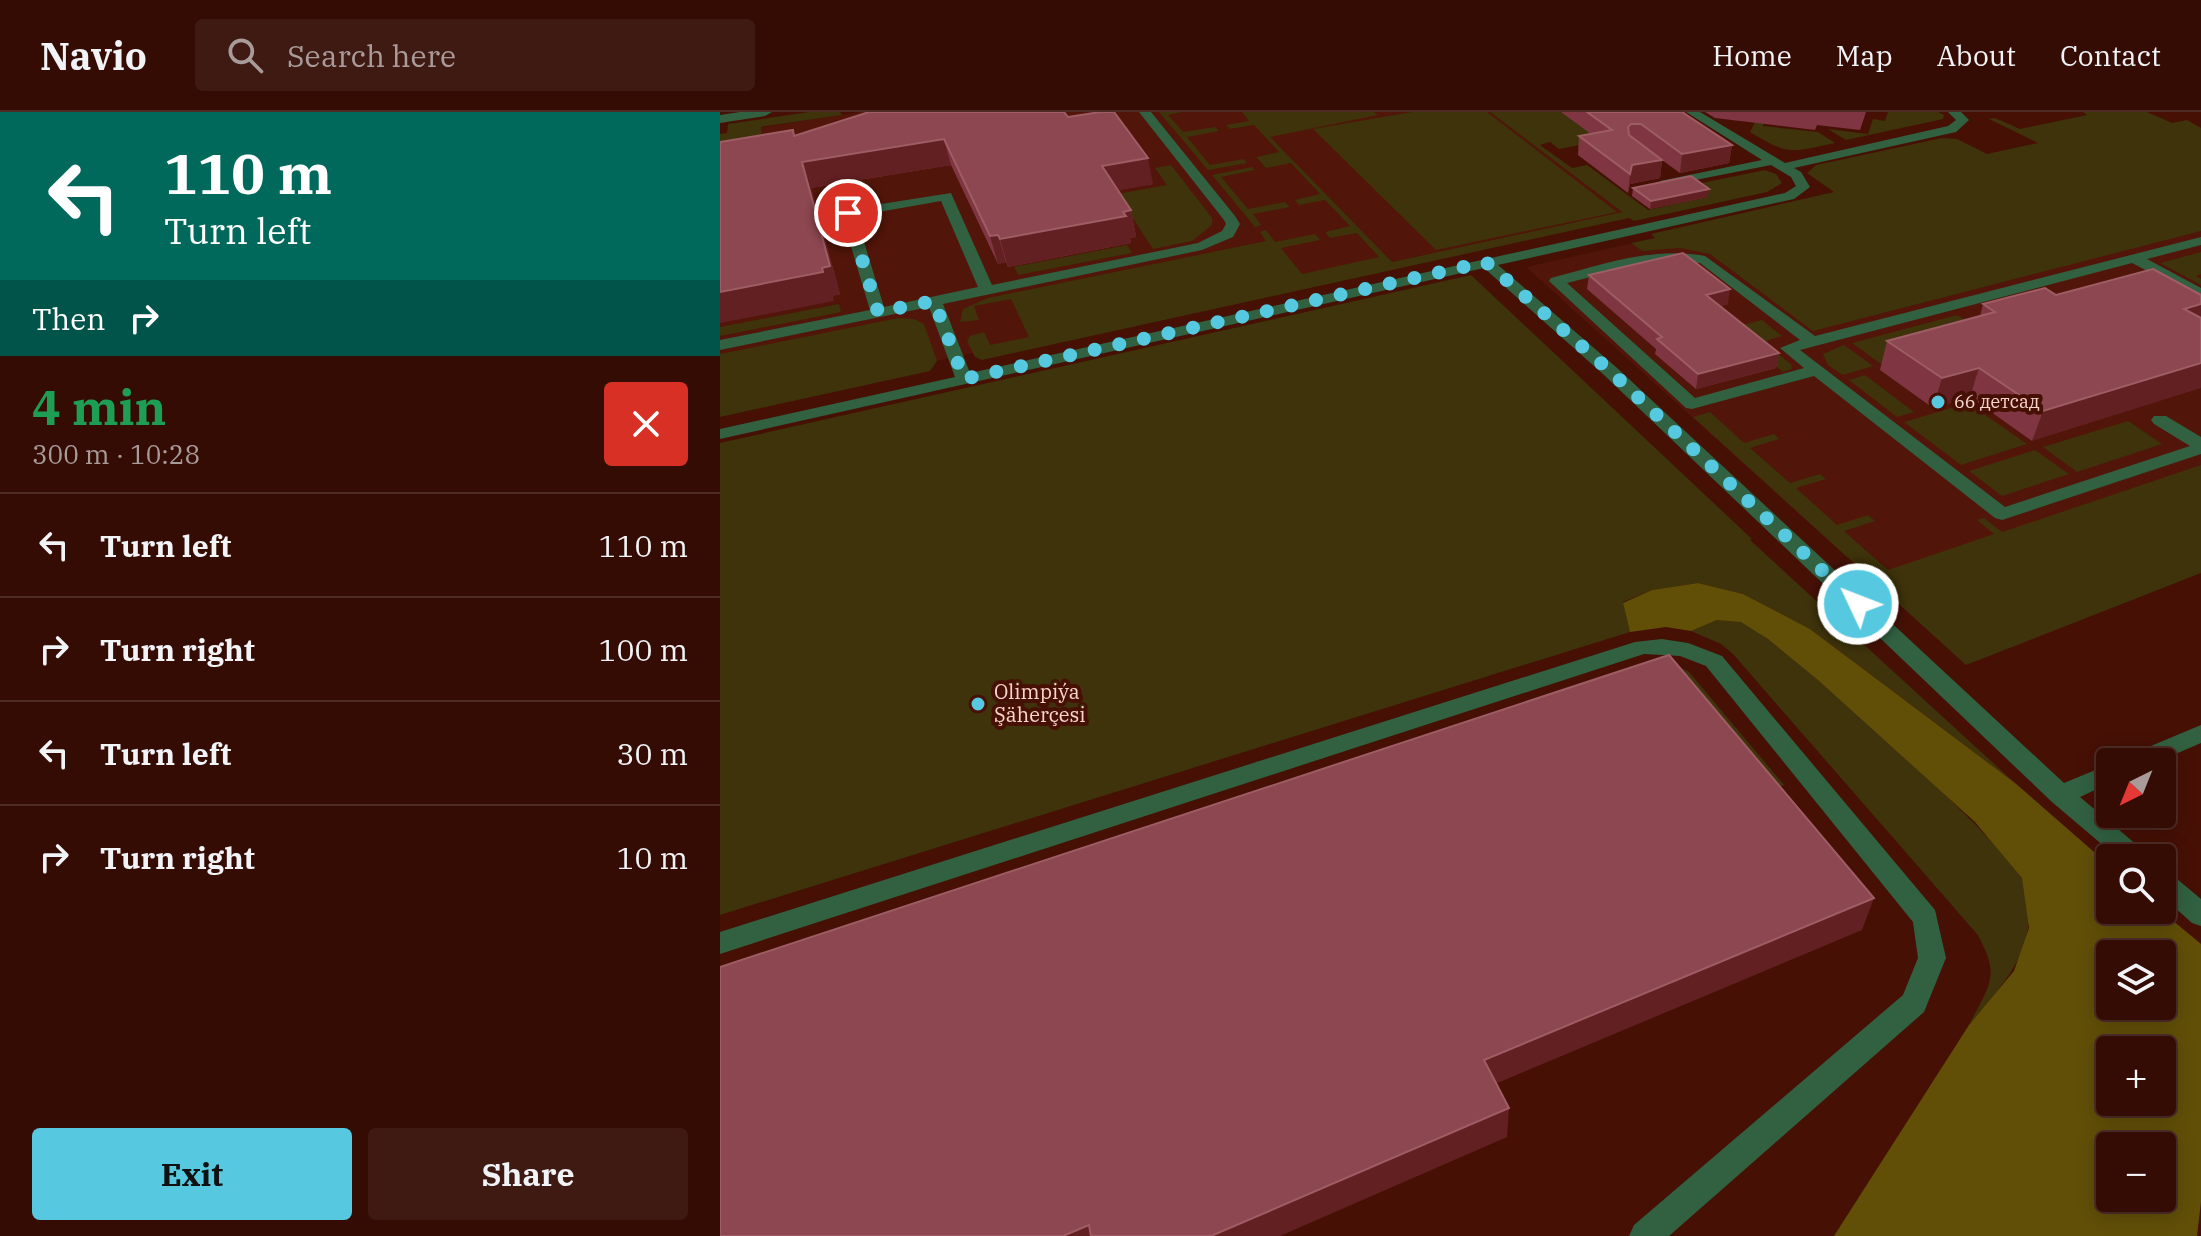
<!DOCTYPE html>
<html lang="en">
<head>
<meta charset="utf-8">
<style>
	body { margin:0; font-family:"IBM Plex Serif",serif; background:#3f1a13; color:#f1f3f6; height:100vh; display:flex; flex-direction:column; font-size:30px; white-space:nowrap }
	* { box-sizing:border-box; margin:0 }
	p { font-size:26px; color:#a99b9a }
	.icon { flex:none; width:44px; height:44px; fill:none; stroke:currentColor; stroke-width:2; stroke-linecap:round; stroke-linejoin:round }
	.map { position:relative; flex:1; overflow:hidden }
	.panel { display:flex; flex-direction:column; background:#340c04; width:720px }
	.panel>* { flex:none }
	.guide { background:#00695c; color:#fff; overflow:hidden }
	.needle { width:52px; rotate:223deg }
	.fabs { position:absolute; left:1376px; top:636px; display:grid; gap:16px }
	.fabs a { display:grid; place-items:center; width:80px; height:80px; border-radius:8px; background:#340c04; box-shadow:0 4px 20px #0003,0 0 0 2px #4e2c26; font-size:40px }
	.pin { position:absolute; display:grid; place-items:center; width:68px; height:68px; color:#fff; margin:-34px; border:4px solid #fff; border-radius:50%; box-shadow:0 2px 8px #0007 }
	.me { position:absolute; width:88px; margin:-44px; rotate:313deg; stroke-linejoin:round; filter:drop-shadow(0 0 6px #0008) }
	.turn { display:flex; align-items:center; gap:28px; height:168px; padding:0 32px; font-size:36px }
	.turn .icon { width:104px; height:104px; stroke-width:2.5 }
	.turn b { display:block; font-size:56px; line-height:68px }
	.then { display:flex; align-items:center; height:76px; padding:0 32px; background:#0003; gap:16px; font-size:30px }
	.round { display:grid; place-items:center; flex:none; width:84px; height:84px; border-radius:8px; background:#3f1a13 }
	.head { display:flex; align-items:center; justify-content:space-between; height:136px; padding:0 32px }
	h1 { font-size:48px; font-weight:700; line-height:60px; color:#1e9e55 }
	.button { display:flex; gap:16px; margin-top:auto; padding:16px 32px }
	.button a { flex:1; height:92px; border-radius:8px; background:#56c9e1; color:#111; font-size:32px; font-weight:700; line-height:92px; text-align:center }
	.button a+a { background:#3f1a13; color:#f1f3f6 }
	ul { padding:0; list-style:none }
	li { display:flex; align-items:center; gap:24px; height:104px; padding:0 32px; border-top:2px solid #4e2c26 }
	li div { flex:1 }
	li b { display:block; font-size:30px }
	li em { font-style:normal }
	header { display:flex; align-items:center; gap:48px; box-sizing:border-box; height:112px; padding:0 40px; background:#340c04; border-bottom:2px solid #4e2c26 }
	header strong { font-size:38px }
	nav { display:flex; gap:44px; margin-inline-start:auto; font-size:28px }
	.search { width:560px; height:72px; background:#3f1a13; display:flex; align-items:center; gap:20px; box-sizing:border-box; padding:0 28px; border-radius:8px; color:#a99b9a; font-size:30px }
	main { display:flex; flex:1; min-height:0 }
	.map>svg:first-child { display:block }
	.built { fill:#521509 }
	.green { fill:#3e330a }
	.forest { fill:#614f08; fill-rule:evenodd }
	.lines { fill:none; stroke-linecap:round; stroke-linejoin:round }
	.lane { fill:#316141; fill-rule:evenodd }
	.street { fill:#316141; fill-rule:evenodd }
	.wall { fill:#7f3642 }
	.shaded-wall { fill:#632023 }
	.building { fill:#8c4750; stroke:#9e5d64; stroke-width:2 }
	.route { stroke:#56c9e1; stroke-width:14; stroke-dasharray:0 25.2 }
	.poi-dot { fill:#56c9e1; stroke:#461005; stroke-width:3 }
	.labels { text-anchor:middle; stroke-width:8; stroke-linejoin:round; paint-order:stroke }
	.far-poi-label { font-size:18px; fill:#fad5cd; stroke:#461005; text-anchor:start }
	.poi-label { font-size:20px; fill:#fad5cd; stroke:#461005; text-anchor:start }
</style>
</head>
<body>
<header>
<strong>Navio</strong>
<div class="search"><svg class="icon" aria-label="search" viewBox="0 0 24 24"><circle cx="10" cy="10" r="6"/><path d="M15 15l6 6"/></svg>Search here</div>
<nav><a>Home</a><a>Map</a><a>About</a><a>Contact</a></nav>
</header>
<main>
<section class="panel">
<div class="guide">
<div class="turn"><svg class="icon" aria-label="left" viewBox="0 0 24 24"><path d="M17 20v-9H6M10 6l-5 5 5 5"/></svg><div><b>110 m</b>Turn left</div></div>
<div class="then">Then<svg class="icon" aria-label="right" viewBox="0 0 24 24"><path d="M7 20v-9h11M14 6l5 5-5 5"/></svg></div>
</div>
<div class="head"><div><h1>4 min</h1><p>300 m · 10:28</p></div><a class="round" style="background:#d93025;color:#fff"><svg class="icon" aria-label="close" viewBox="0 0 24 24"><path d="M6 6l12 12M18 6L6 18"/></svg></a></div>
<ul>
<li><svg class="icon" aria-label="left" viewBox="0 0 24 24"><path d="M17 20v-9H6M10 6l-5 5 5 5"/></svg><div><b>Turn left</b></div><em>110 m</em></li>
<li><svg class="icon" aria-label="right" viewBox="0 0 24 24"><path d="M7 20v-9h11M14 6l5 5-5 5"/></svg><div><b>Turn right</b></div><em>100 m</em></li>
<li><svg class="icon" aria-label="left" viewBox="0 0 24 24"><path d="M17 20v-9H6M10 6l-5 5 5 5"/></svg><div><b>Turn left</b></div><em>30 m</em></li>
<li><svg class="icon" aria-label="right" viewBox="0 0 24 24"><path d="M7 20v-9h11M14 6l5 5-5 5"/></svg><div><b>Turn right</b></div><em>10 m</em></li>
</ul>
<div class="button"><a>Exit</a><a>Share</a></div>
</section>
<div class="map">
<svg width="1481" height="1124" viewBox="0 0 1481 1124">
	<rect width="100%" height="100%" fill="#461005"/>
	<!-- built -->
	<g class="built">
		<polygon points="140,0 770,0 902,100 0,296 0,22"/>
		<polygon points="1337,37 1481,102 1481,426 1213,523 806,155"/>
	</g>
	<!-- green -->
	<g class="green">
		<polygon points="89,0 120,0 122,3 41,15 42,25 0,31 0,22 7,21 8,12"/>
		<polygon points="439,0 462,0 448,3 463,20 495,15 499,19 467,25 490,53 524,47 527,51 488,58"/>
		<polygon points="522,0 654,0 658,3 550,25 672,150 902,100 770,0 887,0 919,21 839,37 830,30 820,33 852,56 867,53 928,98 988,85 972,73 1045,58 1056,62 1062,71 1047,80 914,109 909,106 262,248 255,245 247,229 250,224 264,220 270,233 309,225 291,187 254,194 259,208 240,210 243,197 268,186 546,129 540,120 546,118 555,130 595,122 600,128 561,136 582,162 659,145 637,121 610,126 605,120 630,114 605,88 579,93 575,88 600,82 571,51 546,56 536,45 559,40 534,13 510,17 506,13 529,9"/>
		<polygon points="692,0 767,0 897,100 716,138 593,17"/>
		<polygon points="1168,0 1218,0 1224,3 1223,7 1126,28 1108,17 1148,22 1153,7 1165,9"/>
		<polygon points="1363,0 1427,0 1452,11 1467,8 1481,16 1481,119 1093,219 990,142 960,136 922,139 911,131 935,126 931,122 1114,80 1087,61 1096,53 1222,26 1237,27 1267,42 1318,31 1269,7 1275,6 1300,17 1367,3"/>
		<path d="M1036,8L1044,9L1043,14L1098,20L1115,31C1072,40 1069,44 1030,20Z"/>
		<polygon points="451,53 492,106 492,113 472,129 433,137 397,82 447,73 435,56"/>
		<polygon points="532,55 535,58 501,65 528,97 565,90 570,95 533,102 541,113 535,115 492,63"/>
		<polygon points="407,133 412,141 298,163 294,155"/>
		<polygon points="1481,140 1481,162 1476,164 1481,167 1481,173 1440,151"/>
		<polygon points="751,163 1032,427 1030,428 1295,671 1090,517 1023,482 978,471 932,478 903,490 910,520 0,803 0,331"/>
		<polygon points="119,192 121,200 0,224 0,215"/>
		<polygon points="1237,203 1248,210 1214,238 1161,252 1132,231"/>
		<polygon points="178,206 194,207 204,212 217,249 210,259 0,305 0,242"/>
		<polygon points="1042,208 1062,224 1042,230 1071,252 1072,257 1063,260 1014,221 995,220"/>
		<polygon points="1124,233 1153,254 1123,263 1108,253 1103,242"/>
		<polygon points="1145,263 1194,300 1177,305 1129,268"/>
		<polygon points="1248,291 1307,332 1241,353 1184,310"/>
		<polygon points="990,300 1024,331 1054,322 1059,327 1030,336 1070,371 1100,362 1106,367 1076,376 1117,413 1148,403 1155,409 1124,419 1168,458 1274,422 1257,408 1264,406 1282,420 1481,353 1481,461 1246,553 973,305"/>
		<polygon points="1408,309 1442,332 1357,360 1323,335"/>
		<polygon points="1315,338 1349,362 1282,384 1249,359"/>
		<path d="M997,508C1005,508 1015,507 1022,510C1055,522 1292,737 1303,768C1324,831 1286,869 1249,913C1270,872 1281,864 1257,822L1013,542L1001,532L971,519Z"/>
		<polygon points="955,553 969,560 1064,673 1045,680"/>
	</g>
	<!-- forest -->
	<path class="forest" d="M978,471L1023,482L1090,517L1295,671L1390,754V798H1440L1481,832V1090L1477,1124H1114L1249,913L1294,859L1309,816L1302,766L1255,710L1098,568L1048,527L1021,510L997,508L971,519L946,515L910,520L903,491L932,478ZM1390,842H1442V894H1390ZM1390,938H1442V990H1390ZM1390,1034H1442V1086H1390Z"/>
	<g class="lines">
		<!-- lane -->
		<g class="lane">
			<path d="M419,0H431L515,104L520,112L513,125L482,138L223,192L250,261L1065,81L1076,74L1071,65L1051,53L940,75V69L1042,48L966,0H980L1065,51L1228,14L1236,8L1228,0H1241L1249,8L1236,20L1074,56L1081,60L1090,75L1074,87L778,153L896,255L1344,671L1390,652V671L1360,685L1424,739L1428,746H1398L1332,690L884,263L764,156L0,327V317L235,265L209,195L0,238V228L150,198L121,101L123,98L231,81L272,173L478,131L502,119L506,112L504,108ZM221,89L258,175L164,195L136,104Z"/>
			<path d="M1481,125V133L1427,147L1481,176V187L1412,151L1080,238L1285,395L1470,334L1434,312L1431,308L1434,304H1446L1481,325V342L1282,408L1275,406L1094,264L972,297L966,296L829,169L831,166C881,153 933,134 985,144L1095,224ZM950,149L980,151L1080,228L1060,236L1084,256L975,286L847,171L910,155Z"/>
			<polygon points="942,527 968,531 1002,544 1215,798 1226,846 1204,900 949,1124 909,1124 914,1113 1183,883 1198,846 1193,810 986,554 960,544 924,542 0,842 0,820 915,530"/>
			<polygon points="1481,613 1481,631 1437,650 1403,650 1407,644"/>
			<polygon points="1442,759 1451,762 1481,787 1481,814 1472,811 1442,784"/>
		</g>
		<!-- street -->
		<polygon class="street" points="20,0 52,0 45,4 0,11 0,3"/>
	</g>
	<!-- wall -->
	<g class="wall">
		<polygon points="841,0 965,0 964,2 1012,33 1009,51 960,61 942,48 940,66 910,72 908,81 858,43 859,24 871,22"/>
		<polygon points="985,0 1146,0 1140,18 1097,13 1095,18 995,6"/>
		<polygon points="348,5 433,72 398,78 411,98 416,125 410,126 411,131 288,155 286,150 278,152 231,53 91,76 120,182 112,184 114,189 74,23"/>
		<polygon points="913,76 988,85 930,97 912,84"/>
		<polygon points="1433,157 1312,329 1250,285 1213,296 1160,258 1167,229 1260,204 1263,192 1336,183"/>
		<polygon points="869,163 1008,192 1000,194 1059,241 1056,256 976,277 935,242 936,237 867,177"/>
	</g>
	<!-- shaded-wall -->
	<g class="shaded-wall">
		<polygon points="224,27 231,53 91,76 120,182 112,184 114,189 0,211 0,180 82,50"/>
		<polygon points="1012,33 1009,51 960,61 962,42"/>
		<polygon points="428,46 433,72 388,80 382,54"/>
		<polygon points="942,48 940,66 910,72 908,81 910,62 912,53"/>
		<polygon points="989,77 988,85 930,97 931,89"/>
		<polygon points="411,98 416,125 410,126 411,131 288,155 280,127"/>
		<polygon points="278,123 286,150 278,152 270,124"/>
		<polygon points="1010,177 1008,192 984,198 986,183"/>
		<polygon points="1481,192 1481,214 1464,197"/>
		<polygon points="1059,241 1056,256 976,277 978,262"/>
		<polygon points="1481,251 1481,276 1312,329 1323,299"/>
		<polygon points="1259,256 1250,285 1213,296 1222,266"/>
		<polygon points="1154,786 1142,818 763,977 764,948"/>
		<polygon points="789,996 787,1025 560,1124 491,1124"/>
		<polygon points="369,1113 374,1124 343,1124"/>
	</g>
	<!-- building -->
	<g class="building">
		<polygon points="149,0 344,0 348,5 380,0 394,0 428,46 382,54 411,98 403,100 406,104 280,127 278,123 270,124 224,27 82,50 110,154 102,156 103,160 0,180 0,30 73,18 74,24"/>
		<polygon points="867,0 962,0 1012,33 962,42 921,12 911,12 908,15 909,23 942,48 912,53 910,62 859,24 892,18"/>
		<polygon points="971,64 989,77 931,89 913,76"/>
		<polygon points="963,141 1010,177 986,183 1059,241 978,262 937,227 942,225 869,163"/>
		<polygon points="1433,157 1481,183 1481,192 1464,197 1481,206 1481,251 1323,299 1259,256 1222,266 1167,229 1275,200 1263,192 1325,176 1336,183"/>
		<polygon points="949,543 1154,786 764,948 789,996 491,1124 371,1124 369,1113 343,1124 0,1124 0,855"/>
	</g>
	<g class="lines">
		<!-- route -->
		<polyline class="route" points="128,101 158,200 214,189 244,267 766,150 890,259 1138,492"/>
	</g>
	<!-- markers -->
	<g class="poi-dot">
		<circle cx="1218" cy="290" r="8"/>
		<circle cx="258" cy="592" r="8"/>
	</g>
	<g class="labels">
		<!-- far-poi labels -->
		<g class="far-poi-label">
			<text x="1234" y="296">66 детсад</text>
		</g>
		<!-- poi labels -->
		<g class="poi-label">
			<text x="274" y="587">Olimpiýa<tspan x="274" dy="23">Şäherçesi</tspan></text>
		</g>
	</g>
</svg>
<div class="fabs">
<a><svg class="needle" viewBox="-14 -14 28 28"><path d="M0-13l5 13h-10z" fill="#e53935"/><path d="M0 13l5-13h-10z" fill="#a99b9a"/></svg></a>
<a><svg class="icon" aria-label="search" viewBox="0 0 24 24"><circle cx="10" cy="10" r="6"/><path d="M15 15l6 6"/></svg></a>
<a><svg class="icon" aria-label="layers" viewBox="0 0 24 24"><path d="M12 4l9 5-9 5-9-5zM3 14l9 5 9-5"/></svg></a>
<a>+</a>
<a>−</a>
</div>
<div class="pin" style="left:128px;top:101px;background:#d93025"><svg class="icon" aria-label="arrive" viewBox="0 0 24 24"><path d="M6 21V4h12l-3 4 3 4H6"/></svg></div>
<svg class="me" style="left:1138px;top:492px" viewBox="-20 -20 40 40"><circle r="17" fill="#56c9e1" stroke="#fff" stroke-width="3"/><path d="M0-11L8 9 0 5-8 9z" fill="#fff"/></svg>
</div>
</main>
</body>
</html>
